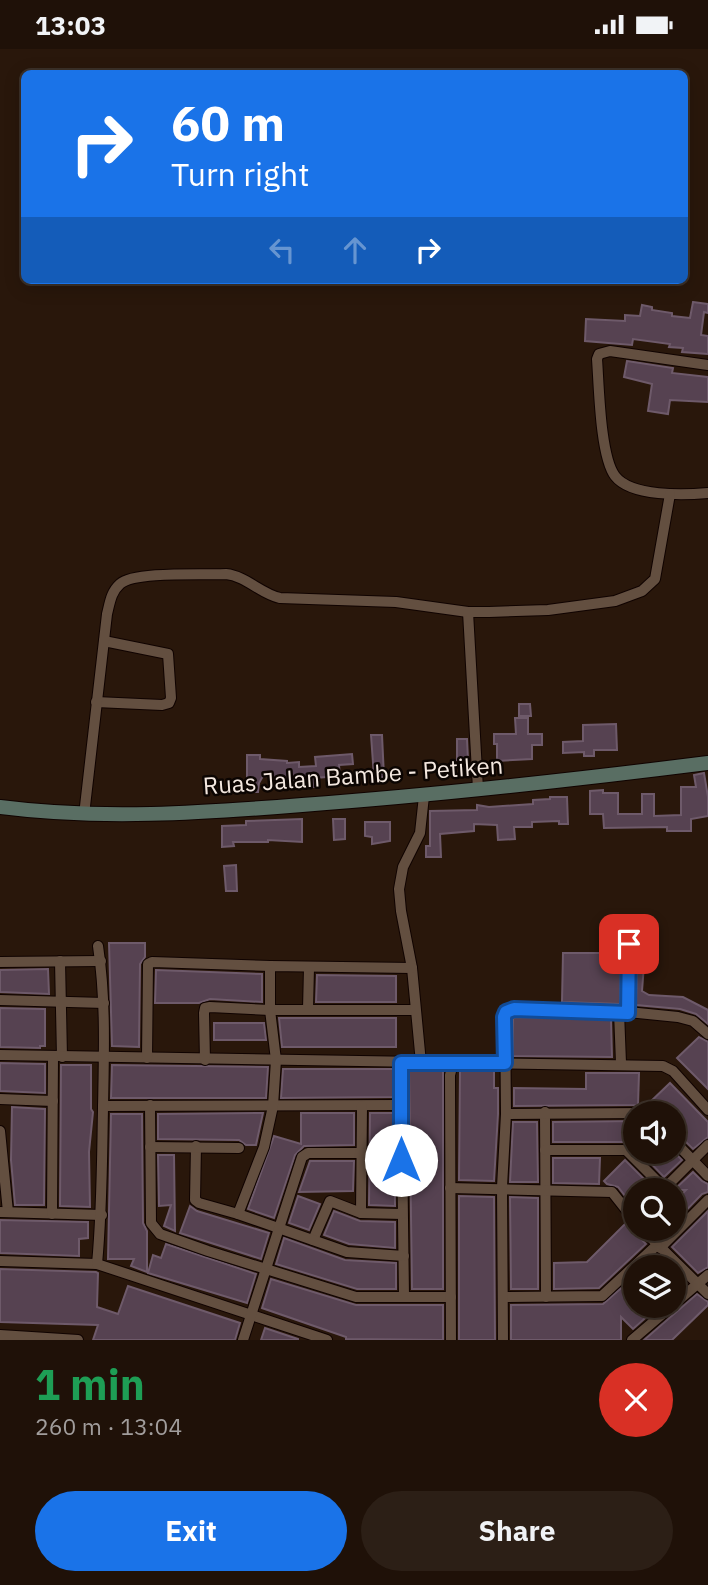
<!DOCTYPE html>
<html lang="en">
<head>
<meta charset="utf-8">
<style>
	body { margin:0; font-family:"IBM Plex Sans",sans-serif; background:#2c1f16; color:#f1f3f6; height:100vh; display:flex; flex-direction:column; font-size:26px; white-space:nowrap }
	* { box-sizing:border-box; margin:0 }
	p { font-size:23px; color:#a19d9c }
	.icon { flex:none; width:38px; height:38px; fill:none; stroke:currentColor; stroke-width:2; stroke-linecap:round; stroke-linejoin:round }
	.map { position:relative; height:1291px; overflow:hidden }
	.sheet { display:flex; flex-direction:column; background:#1f1108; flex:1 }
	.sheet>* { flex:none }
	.hud { position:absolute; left:21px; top:21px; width:667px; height:214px; border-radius:10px; box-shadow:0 4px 18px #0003,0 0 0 2px #3c3129; background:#1a73e8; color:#fff; overflow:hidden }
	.tools { position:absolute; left:623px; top:1052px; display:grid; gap:14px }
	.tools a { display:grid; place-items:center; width:63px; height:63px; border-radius:50%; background:#1f1108; box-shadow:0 4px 18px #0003,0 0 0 2px #3c3129; font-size:35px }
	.pin { position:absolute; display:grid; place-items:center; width:60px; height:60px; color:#fff; margin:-30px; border-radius:14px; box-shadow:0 4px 10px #0006 }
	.me { position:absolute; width:77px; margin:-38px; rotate:0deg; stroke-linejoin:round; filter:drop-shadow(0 0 5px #0008) }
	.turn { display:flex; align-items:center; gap:24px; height:147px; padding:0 35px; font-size:32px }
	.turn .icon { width:91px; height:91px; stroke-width:2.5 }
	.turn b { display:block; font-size:49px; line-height:60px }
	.lanes { display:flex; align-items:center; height:66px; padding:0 35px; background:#0003; justify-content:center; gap:35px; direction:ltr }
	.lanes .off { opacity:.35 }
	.round { display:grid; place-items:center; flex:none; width:74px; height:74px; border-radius:37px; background:#2c1f16 }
	.overview { display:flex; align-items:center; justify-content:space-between; height:119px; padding:0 35px }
	h1 { font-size:42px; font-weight:700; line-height:52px; color:#1e9e55 }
	.button { display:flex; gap:14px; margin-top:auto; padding:14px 35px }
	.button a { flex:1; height:80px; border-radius:42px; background:#1a73e8; color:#fff; font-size:28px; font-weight:700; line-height:80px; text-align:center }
	.button a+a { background:#2c1f16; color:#f1f3f6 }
	.status { display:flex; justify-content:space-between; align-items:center; height:49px; padding:0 35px; background:#1f1108; direction:ltr }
	.status svg { height:19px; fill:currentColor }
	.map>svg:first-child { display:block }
	.building { fill:#564251; stroke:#6e5a6a; stroke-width:2 }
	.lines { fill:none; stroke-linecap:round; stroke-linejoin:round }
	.street-casing { stroke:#100300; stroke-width:12 }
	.secondary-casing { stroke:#100300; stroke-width:16 }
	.street { stroke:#634f40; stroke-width:10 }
	.secondary { stroke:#596e63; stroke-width:14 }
	.route-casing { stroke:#114b97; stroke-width:18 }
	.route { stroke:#1a73e8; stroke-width:12 }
	.labels { text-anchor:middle; stroke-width:5; stroke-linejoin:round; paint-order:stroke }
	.street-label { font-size:24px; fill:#f4e8e0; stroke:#0c0502 }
</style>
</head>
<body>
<div class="status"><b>13:03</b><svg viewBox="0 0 49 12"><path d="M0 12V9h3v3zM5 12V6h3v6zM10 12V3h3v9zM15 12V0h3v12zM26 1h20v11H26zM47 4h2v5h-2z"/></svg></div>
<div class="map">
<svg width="708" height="1291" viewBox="0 0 708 1291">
	<rect width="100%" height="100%" fill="#29170b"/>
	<!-- building -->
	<g class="building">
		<polygon points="693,253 708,255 708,264 704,263 701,286 708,287 708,305 682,303 683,299 669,298 670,295 633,290 632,296 585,292 586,270 625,272 625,266 640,267 642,256 652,258 652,261 672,264 672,267 690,269"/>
		<polygon points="627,312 673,319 672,324 708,328 708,353 670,351 668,365 648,362 652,335 624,328"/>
		<polygon points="519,655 530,655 531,667 519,667"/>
		<polygon points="515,669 528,669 528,685 542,685 542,696 532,696 532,710 497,712 497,695 494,695 494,685 516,685"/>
		<polygon points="616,675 617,701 594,701 594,707 584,707 584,703 563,704 563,693 583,692 583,676"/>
		<polygon points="371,686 382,686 384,728 374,728"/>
		<polygon points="457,690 467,690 468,711 457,711"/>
		<polygon points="352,705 353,715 339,716 340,727 314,729 314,738 291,738 290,729 263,727 259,734 258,743 247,743 247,706 260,706 260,710 287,712 287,714 299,713 299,718 316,717 315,708"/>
		<polygon points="704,724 708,748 708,767 691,770 691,782 667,782 667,778 604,779 603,765 590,765 590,742 603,741 603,744 618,744 618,765 642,765 642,745 654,745 654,767 681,766 681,738 696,738 694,726"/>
		<polygon points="550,748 567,748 568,775 559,775 559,772 532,773 532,778 514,778 515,790 498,791 497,776 474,775 474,782 440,785 441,808 426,808 426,797 430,797 430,762 477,761 477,756 489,758 533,755 533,751 550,750"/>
		<polygon points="302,770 302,793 268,791 268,793 233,793 234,797 222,798 222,777 246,776 246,772"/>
		<polygon points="333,770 345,770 345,790 334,791"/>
		<polygon points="365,773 390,773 390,792 372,795 372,788 365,787"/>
		<polygon points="236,816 237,842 226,842 224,817"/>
		<polygon points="109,894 145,894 145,908 140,915 139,998 112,997"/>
		<polygon points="563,904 618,904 617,914 621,914 620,955 562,953"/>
		<polygon points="637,916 644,916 642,942 649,946 683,948 708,961 708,975 696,965 680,960 636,956"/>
		<polygon points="48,920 49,945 0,943 0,921"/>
		<polygon points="156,921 262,925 262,953 210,950 199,954 155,954"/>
		<polygon points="317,926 396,927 396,953 316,953"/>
		<polygon points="0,959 45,960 45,997 40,997 40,999 0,998"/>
		<polygon points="516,968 611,970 612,1008 513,1007 513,969"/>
		<polygon points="279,969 396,969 396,998 282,998"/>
		<polygon points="214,974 264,974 266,991 214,991"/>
		<polygon points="699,988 708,993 708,1040 677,1009"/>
		<polygon points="0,1014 45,1015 45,1044 0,1042"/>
		<polygon points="61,1016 91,1016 91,1060 93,1063 89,1103 90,1158 60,1157"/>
		<polygon points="112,1016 268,1018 266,1049 111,1049"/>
		<polygon points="283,1020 393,1020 394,1048 281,1049"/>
		<polygon points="409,1021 443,1021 443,1240 412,1240"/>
		<polygon points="460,1022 494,1022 494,1039 498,1039 498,1065 494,1132 459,1131"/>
		<polygon points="586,1024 639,1024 638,1056 514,1057 514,1039 586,1040"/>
		<polygon points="670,1034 708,1073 708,1088 693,1100 680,1087 674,1084 674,1064 650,1064 646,1057"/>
		<polygon points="12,1058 45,1060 44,1156 15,1156 11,1111"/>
		<polygon points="263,1064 256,1096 246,1096 239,1091 158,1090 158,1065"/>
		<polygon points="301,1064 354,1064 354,1096 304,1097 295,1106 274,1169 248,1160 274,1087 301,1095"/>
		<polygon points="370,1064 394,1064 395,1157 369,1156"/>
		<polygon points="111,1065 142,1065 143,1174 147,1182 147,1223 131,1217 134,1210 108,1210"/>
		<polygon points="635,1072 635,1099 626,1093 553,1093 553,1073"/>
		<polygon points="513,1073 537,1073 538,1133 510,1133"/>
		<polygon points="639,1102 673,1102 682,1111 664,1128"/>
		<polygon points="158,1106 174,1106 175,1182 164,1177 171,1156 159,1157"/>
		<polygon points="553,1109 600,1109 599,1135 553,1134"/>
		<polygon points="625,1111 655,1141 635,1141 635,1160 618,1138 607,1135 604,1132"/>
		<polygon points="310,1112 354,1112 353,1142 299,1143"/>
		<polygon points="693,1123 702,1132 708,1135 708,1143 702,1145 674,1174 674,1153 686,1141 674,1141"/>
		<polygon points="298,1147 320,1155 309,1181 289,1174"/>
		<polygon points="459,1147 494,1148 495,1291 459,1291"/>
		<polygon points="510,1148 538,1149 538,1240 511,1240"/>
		<polygon points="190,1157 197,1162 269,1184 261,1210 180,1184"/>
		<polygon points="334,1162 360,1172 395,1173 395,1199 349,1195 324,1186"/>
		<polygon points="708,1162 708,1218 698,1224 672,1198"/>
		<polygon points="0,1171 88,1173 88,1189 79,1190 79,1207 0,1204"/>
		<polygon points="626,1174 634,1180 636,1185 646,1195 599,1239 554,1240 554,1214 587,1213"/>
		<polygon points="284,1189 345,1211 396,1214 396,1240 357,1240 276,1215"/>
		<polygon points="166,1195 256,1225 247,1254 148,1224 153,1206 161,1209"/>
		<polygon points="657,1206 669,1218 645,1218"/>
		<polygon points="0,1220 96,1223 98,1224 97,1258 118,1265 128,1237 240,1274 235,1291 93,1291 98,1276 0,1273"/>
		<polygon points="674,1222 686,1234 674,1245"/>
		<polygon points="635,1227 635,1256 660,1256 633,1280 621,1268 621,1291 511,1291 511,1256 603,1255"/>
		<polygon points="271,1230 356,1256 443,1256 443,1291 346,1290 346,1288 262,1259"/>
		<polygon points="697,1245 708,1253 708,1256 672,1291 644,1291"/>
		<polygon points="265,1279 298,1290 298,1291 261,1291"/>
	</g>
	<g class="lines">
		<defs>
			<g id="street">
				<path d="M708,316L610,302L599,305L597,310C599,336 600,407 615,427C631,448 684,446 708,444"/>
				<polyline points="468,563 478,740"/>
				<polyline points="96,653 162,656 169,654 171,649 168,605 104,592"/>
				<path d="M84,766L107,565C110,553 111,543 120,535C134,522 204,526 226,525C246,527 261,545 280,549L396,553L468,563H489L548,561L615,552L642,542L655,530L670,445"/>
				<polyline points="60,912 62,1008"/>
				<polyline points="0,913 101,912"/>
				<polyline points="0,951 104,954"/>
				<polyline points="308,960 309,919"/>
				<polyline points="619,963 621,1014"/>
				<polyline points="628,963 629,895"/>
				<polyline points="0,1006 663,1017 673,1022 708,1061"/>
				<polyline points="147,1009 148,915 152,913 270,917"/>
				<polyline points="205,1011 204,964 205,959 210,958 270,961 414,961"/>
				<polyline points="401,1014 404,1248"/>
				<polyline points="421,1014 412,919 401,862 399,840 403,818 420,784 424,747"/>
				<polyline points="0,1050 53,1052"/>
				<polyline points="150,1056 151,1174 160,1185 208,1202 356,1248 451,1248"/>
				<polyline points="103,1057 401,1056"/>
				<polyline points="545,1063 546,1248"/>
				<polyline points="506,1065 642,1064"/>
				<polyline points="0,1082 8,1163"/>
				<polyline points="674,1092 708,1127"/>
				<polyline points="196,1097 195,1151 199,1154 238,1165"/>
				<polyline points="150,1098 239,1099"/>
				<polyline points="545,1101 626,1101 665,1140"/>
				<polyline points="450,1139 612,1143 635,1172"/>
				<polyline points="663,1141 708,1096"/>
				<polyline points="0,1163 102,1166"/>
				<polyline points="361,1164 362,1057"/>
				<polyline points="52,1165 53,1008"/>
				<polyline points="642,1180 708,1245"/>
				<polyline points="313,1191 330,1152 361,1164 402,1165"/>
				<polyline points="660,1199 708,1151"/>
				<polyline points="404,1207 347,1203 238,1165 264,1098 273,1057 276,1011 270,961 270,917 412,919"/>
				<polyline points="0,1212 97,1215 327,1291"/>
				<path d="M97,1215C102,1163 102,1111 103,1059C104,1005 106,951 98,897"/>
				<polyline points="504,1248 602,1247 657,1196"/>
				<polyline points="674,1255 708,1226"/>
				<polyline points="0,1286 78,1291"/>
				<polyline points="243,1291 302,1108 308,1104 362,1104"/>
				<polyline points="451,1291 450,1026 453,1015"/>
				<polyline points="503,1291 502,1138 506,1065 505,964 514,960 628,963 678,968 693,972 708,985"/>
				<polyline points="632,1291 673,1256"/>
			</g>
			<path id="secondary" d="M0,758C100,771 202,764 302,756C438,746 573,731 708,714"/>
		</defs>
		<!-- street casing -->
		<use href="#street" class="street-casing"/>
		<!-- secondary casing -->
		<use href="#secondary" class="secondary-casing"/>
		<!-- street -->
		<use href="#street" class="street"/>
		<!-- secondary -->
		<use href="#secondary" class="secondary"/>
	</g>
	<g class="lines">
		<defs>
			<polyline id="route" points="401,1111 401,1014 505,1014 504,968 506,963 514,960 628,964 629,895"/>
		</defs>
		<!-- route casing -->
		<use href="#route" class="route-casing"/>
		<!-- route -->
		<use href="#route" class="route"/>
	</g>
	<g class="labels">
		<!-- street labels -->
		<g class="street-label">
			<text transform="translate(353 727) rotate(-4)" y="8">Ruas Jalan Bambe - Petiken</text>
		</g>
	</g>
</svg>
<div class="tools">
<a><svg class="icon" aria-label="sound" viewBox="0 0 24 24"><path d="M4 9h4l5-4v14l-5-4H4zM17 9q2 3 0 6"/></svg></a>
<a><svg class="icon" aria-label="search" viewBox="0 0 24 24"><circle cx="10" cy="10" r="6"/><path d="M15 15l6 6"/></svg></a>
<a><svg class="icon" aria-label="layers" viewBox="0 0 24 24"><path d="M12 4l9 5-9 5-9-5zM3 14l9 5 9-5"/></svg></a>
</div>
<div class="pin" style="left:629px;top:895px;background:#d93025"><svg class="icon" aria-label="arrive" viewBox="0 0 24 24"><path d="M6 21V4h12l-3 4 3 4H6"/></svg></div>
<svg class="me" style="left:401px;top:1111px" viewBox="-20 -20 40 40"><circle r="19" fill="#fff"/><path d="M0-13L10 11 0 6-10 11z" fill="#1a73e8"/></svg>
<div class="hud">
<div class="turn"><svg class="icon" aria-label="right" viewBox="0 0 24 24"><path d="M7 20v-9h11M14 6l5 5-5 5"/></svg><div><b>60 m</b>Turn right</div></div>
<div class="lanes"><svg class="icon off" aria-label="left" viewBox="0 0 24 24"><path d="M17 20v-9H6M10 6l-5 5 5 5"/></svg><svg class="icon off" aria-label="ahead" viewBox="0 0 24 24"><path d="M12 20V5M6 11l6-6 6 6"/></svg><svg class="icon" aria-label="right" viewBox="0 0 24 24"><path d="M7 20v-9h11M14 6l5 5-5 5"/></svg></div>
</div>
</div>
<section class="sheet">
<div class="overview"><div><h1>1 min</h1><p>260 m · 13:04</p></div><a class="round" style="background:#d93025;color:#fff"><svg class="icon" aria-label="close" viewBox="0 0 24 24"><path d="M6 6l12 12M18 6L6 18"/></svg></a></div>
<div class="button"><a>Exit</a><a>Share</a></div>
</section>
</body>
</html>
